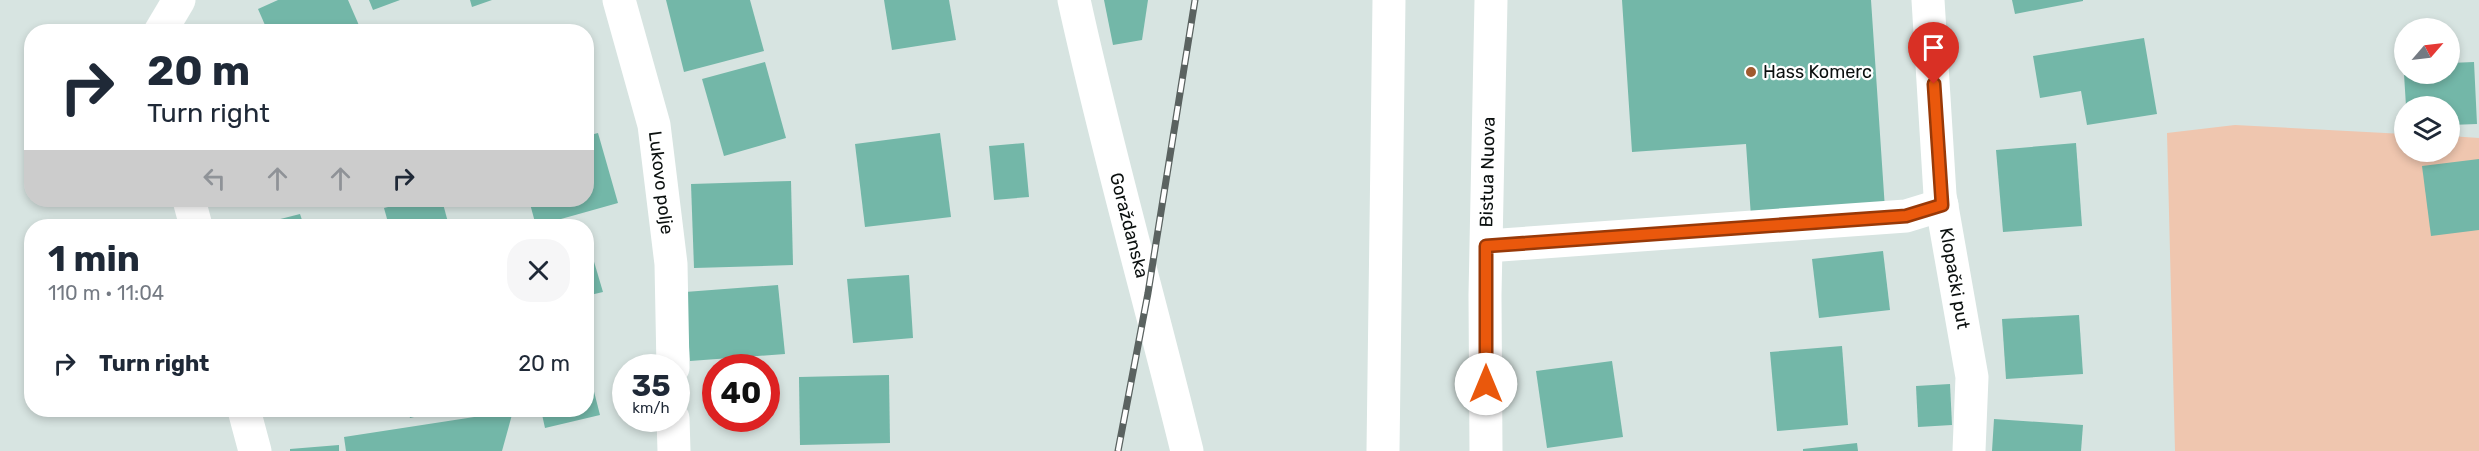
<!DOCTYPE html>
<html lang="en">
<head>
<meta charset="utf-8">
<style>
	body { margin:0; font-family:Rubik,sans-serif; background:#f6f6f7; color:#1f2937; height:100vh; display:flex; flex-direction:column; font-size:22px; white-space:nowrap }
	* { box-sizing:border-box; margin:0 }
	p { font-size:20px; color:#747a83 }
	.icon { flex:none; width:33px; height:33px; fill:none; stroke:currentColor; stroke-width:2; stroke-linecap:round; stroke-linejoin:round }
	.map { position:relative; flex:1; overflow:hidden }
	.details { position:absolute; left:24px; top:219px; width:570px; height:198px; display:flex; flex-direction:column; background:#fff; border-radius:24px; box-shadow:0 3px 9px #0003 }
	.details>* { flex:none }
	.guide { position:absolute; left:24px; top:24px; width:570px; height:183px; border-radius:24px; box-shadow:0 3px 9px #0003; background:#fff; color:#1f2937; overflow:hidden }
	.needle { width:39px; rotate:62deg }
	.fabs { position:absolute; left:2394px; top:18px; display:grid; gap:12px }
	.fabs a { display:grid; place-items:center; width:66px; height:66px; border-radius:50%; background:#fff; box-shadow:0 3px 9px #0003; font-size:30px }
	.speed { position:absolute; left:612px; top:354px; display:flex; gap:12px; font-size:30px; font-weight:700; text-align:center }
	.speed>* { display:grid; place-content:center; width:78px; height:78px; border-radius:50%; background:#fff; box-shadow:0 3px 9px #0003; line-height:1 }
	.speed small { font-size:15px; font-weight:400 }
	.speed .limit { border:9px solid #d22; background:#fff; color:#111 }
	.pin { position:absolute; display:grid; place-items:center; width:51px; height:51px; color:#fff; margin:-62px -26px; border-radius:50% 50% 50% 0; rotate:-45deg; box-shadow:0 0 6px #0007 }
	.pin .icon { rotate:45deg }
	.me { position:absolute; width:66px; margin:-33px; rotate:0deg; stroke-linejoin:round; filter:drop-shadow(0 0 4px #0008) }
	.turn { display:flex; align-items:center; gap:21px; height:126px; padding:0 24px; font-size:27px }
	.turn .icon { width:78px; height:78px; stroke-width:2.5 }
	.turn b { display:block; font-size:42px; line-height:51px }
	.lanes { display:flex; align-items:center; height:57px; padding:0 24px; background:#0003; justify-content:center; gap:30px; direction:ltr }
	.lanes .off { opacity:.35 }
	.round { display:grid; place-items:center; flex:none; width:63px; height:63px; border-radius:24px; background:#f6f6f7 }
	.head { display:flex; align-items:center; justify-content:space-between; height:102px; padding:0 24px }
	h1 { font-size:36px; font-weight:700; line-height:45px }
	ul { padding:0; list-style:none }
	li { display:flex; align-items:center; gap:18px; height:84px; padding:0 24px }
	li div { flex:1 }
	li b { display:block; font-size:22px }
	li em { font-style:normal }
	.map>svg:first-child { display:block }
	.green { fill:#efc6af }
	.building { fill:#73b7a8 }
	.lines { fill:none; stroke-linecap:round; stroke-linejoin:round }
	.minor { stroke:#fff; stroke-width:33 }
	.highway { stroke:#fff; stroke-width:33 }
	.rail-casing { stroke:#5a6260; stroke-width:7 }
	.rail { stroke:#fff; stroke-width:4.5; stroke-dasharray:14; stroke-linecap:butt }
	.route-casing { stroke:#983908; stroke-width:15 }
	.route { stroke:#ea580c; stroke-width:10 }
	.poi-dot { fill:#a05a2e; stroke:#fff; stroke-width:2 }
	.labels { text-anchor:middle; stroke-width:4.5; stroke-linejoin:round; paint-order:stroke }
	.poi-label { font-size:18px; fill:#0b100f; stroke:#fff; text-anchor:start }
	.street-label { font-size:18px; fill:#0b100f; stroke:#fff }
</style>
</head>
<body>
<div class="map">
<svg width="2479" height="451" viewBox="0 0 2479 451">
	<rect width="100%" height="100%" fill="#d7e4e1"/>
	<!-- green -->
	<polygon class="green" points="2235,125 2404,134 2404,152 2450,152 2450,136 2479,138 2479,451 2175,451 2167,133"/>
	<!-- building -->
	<g class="building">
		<polygon points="278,0 348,0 361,30 357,32 268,32 258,9"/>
		<polygon points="369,0 400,0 373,10"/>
		<polygon points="470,0 492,0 472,7"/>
		<polygon points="666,0 750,0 764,51 684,72"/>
		<polygon points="884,0 949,0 956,40 892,50"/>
		<polygon points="1104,0 1148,0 1142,40 1113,45"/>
		<polygon points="1622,0 1871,0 1885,209 1751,217 1746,144 1632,152"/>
		<polygon points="2012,0 2083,0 2083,1 2015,14"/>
		<polygon points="2144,38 2157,114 2087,125 2081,91 2040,98 2033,56"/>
		<polygon points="765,62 786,138 724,156 702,79"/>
		<polygon points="2474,62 2477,124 2450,125 2450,106 2406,106 2404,74 2450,74 2450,63"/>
		<polygon points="598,133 618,203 536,226 529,200 586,200 586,136"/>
		<polygon points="940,133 951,217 865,227 855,144"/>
		<polygon points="1024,143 1029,197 994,200 989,146"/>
		<polygon points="2076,143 2082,226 2003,232 1996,150"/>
		<polygon points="2479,159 2479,230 2431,236 2422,166"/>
		<polygon points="791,181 793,265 694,268 691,184"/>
		<polygon points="416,200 442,200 449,226 389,226 384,208"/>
		<polygon points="300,214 304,226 253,226"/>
		<polygon points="587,238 603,292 586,296 586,239"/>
		<polygon points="1883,251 1890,310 1819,318 1812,259"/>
		<polygon points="909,275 913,338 853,343 847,279"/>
		<polygon points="778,285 785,354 690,361 685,292"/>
		<polygon points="2079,315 2083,374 2006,379 2002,319"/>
		<polygon points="1842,346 1848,425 1777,431 1770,352"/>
		<polygon points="586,360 600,415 545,428 541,410 586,410"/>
		<polygon points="1612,361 1623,437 1547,448 1536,371"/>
		<polygon points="889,375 890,443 800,445 799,377"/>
		<polygon points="1950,384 1952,425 1918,427 1916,386"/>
		<polygon points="408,410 442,410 410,418"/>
		<polygon points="513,411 502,451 346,451 344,437"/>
		<polygon points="1994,419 2083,425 2081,451 1992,451"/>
		<polygon points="1857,443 1858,451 1803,451 1803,449"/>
		<polygon points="339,445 339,451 290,451 290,449"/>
	</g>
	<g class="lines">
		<!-- minor -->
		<g class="minor">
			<path id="s1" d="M619,0L654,125L671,264L673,368"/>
			<path id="s2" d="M1074,0C1107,151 1150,300 1187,451"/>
			<path id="s3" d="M1928,0L1940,195L1972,377L1969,451"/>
			<polyline points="160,32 179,0"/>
			<polyline points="189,200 196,226"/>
			<polyline points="1487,246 1906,216 1942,205"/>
			<polyline points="244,410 255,451"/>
			<polyline points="673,418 674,451"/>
			<path id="s4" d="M1486,451L1485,295L1491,0"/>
		</g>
		<!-- highway -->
		<polyline class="highway" points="1383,451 1389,0"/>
		<defs>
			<polyline id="rail" points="1118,451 1148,293 1195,0"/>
		</defs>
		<!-- rail casing -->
		<use href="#rail" class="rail-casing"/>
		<!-- rail -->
		<use href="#rail" class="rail"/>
	</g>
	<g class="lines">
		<defs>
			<polyline id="route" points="1486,384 1486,246 1906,216 1942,205 1934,84"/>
		</defs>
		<!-- route casing -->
		<use href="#route" class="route-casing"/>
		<!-- route -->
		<use href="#route" class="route"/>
	</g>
	<!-- markers -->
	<circle class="poi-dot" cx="1751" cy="72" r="6"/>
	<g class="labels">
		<!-- poi labels -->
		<g class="poi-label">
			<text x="1763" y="78">Hass Komerc</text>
		</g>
		<!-- street labels -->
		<g class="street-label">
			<text dy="6" stroke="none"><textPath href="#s4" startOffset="279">Bistua Nuova</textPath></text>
			<text dy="6" stroke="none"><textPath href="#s1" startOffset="188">Lukovo polje</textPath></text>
			<text dy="6" stroke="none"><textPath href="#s2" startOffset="232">Goraždanska</textPath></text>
			<text dy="6" stroke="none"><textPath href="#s3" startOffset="280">Klopački put</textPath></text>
		</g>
	</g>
</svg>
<div class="fabs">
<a><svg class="needle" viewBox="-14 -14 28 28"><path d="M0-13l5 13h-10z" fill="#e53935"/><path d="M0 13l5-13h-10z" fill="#747a83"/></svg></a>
<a><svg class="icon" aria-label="layers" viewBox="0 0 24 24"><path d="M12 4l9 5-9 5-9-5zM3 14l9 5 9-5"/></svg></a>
</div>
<div class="speed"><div>35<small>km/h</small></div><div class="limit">40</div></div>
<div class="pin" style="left:1934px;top:84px;background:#d93025"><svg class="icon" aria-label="arrive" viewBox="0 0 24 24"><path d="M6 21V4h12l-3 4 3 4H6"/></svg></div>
<svg class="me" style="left:1486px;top:384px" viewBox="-20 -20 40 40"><circle r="19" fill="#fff"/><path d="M0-13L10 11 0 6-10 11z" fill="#ea580c"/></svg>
<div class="guide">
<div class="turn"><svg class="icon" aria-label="right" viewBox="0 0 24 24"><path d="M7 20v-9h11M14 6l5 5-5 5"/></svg><div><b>20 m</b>Turn right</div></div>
<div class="lanes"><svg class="icon off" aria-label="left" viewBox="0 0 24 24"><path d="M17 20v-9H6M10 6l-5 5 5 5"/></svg><svg class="icon off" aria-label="ahead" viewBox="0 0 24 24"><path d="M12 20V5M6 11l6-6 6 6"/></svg><svg class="icon off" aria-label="ahead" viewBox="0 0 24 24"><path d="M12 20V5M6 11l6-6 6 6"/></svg><svg class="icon" aria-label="right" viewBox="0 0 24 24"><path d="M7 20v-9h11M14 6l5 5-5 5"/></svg></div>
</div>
<section class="details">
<div class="head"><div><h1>1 min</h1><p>110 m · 11:04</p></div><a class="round"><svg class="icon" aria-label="close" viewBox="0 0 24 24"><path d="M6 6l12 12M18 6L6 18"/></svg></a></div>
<ul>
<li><svg class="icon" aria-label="right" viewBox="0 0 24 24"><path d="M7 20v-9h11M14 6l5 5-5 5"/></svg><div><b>Turn right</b></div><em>20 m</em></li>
</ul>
</section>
</div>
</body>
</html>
